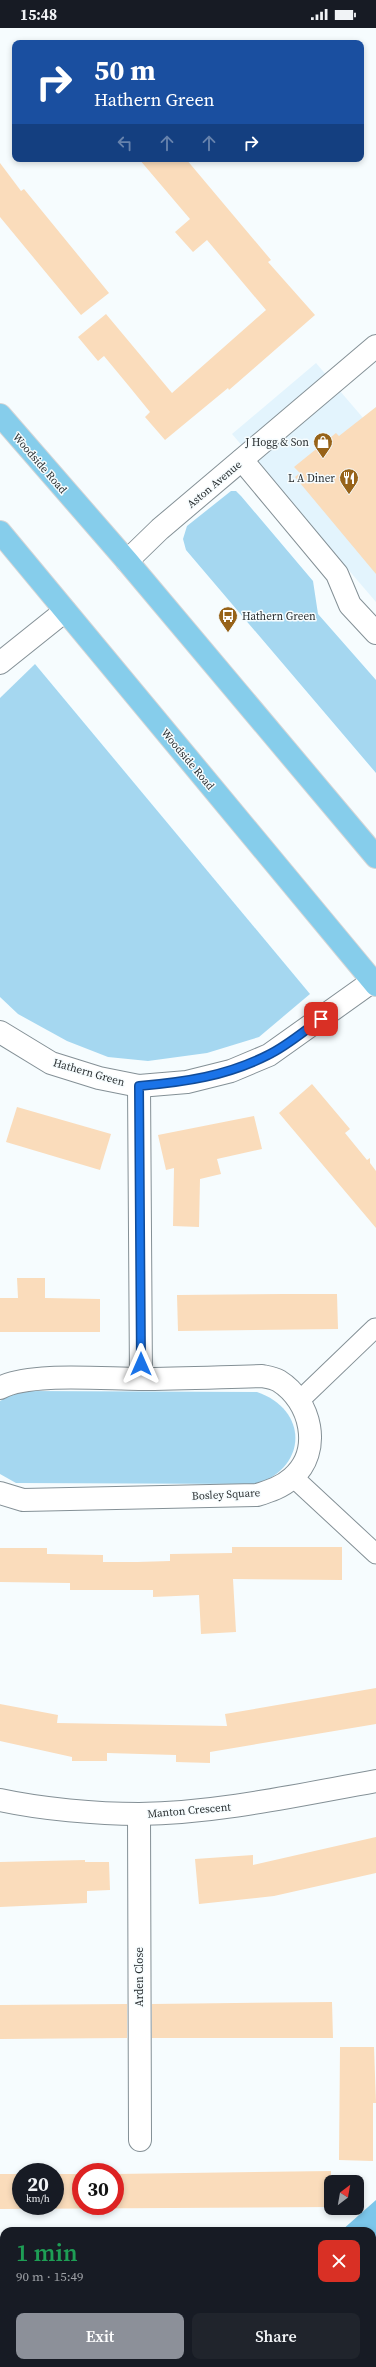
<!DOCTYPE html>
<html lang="en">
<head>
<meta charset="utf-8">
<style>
	body { margin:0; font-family:"Source Serif 4",serif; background:#20242c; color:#f1f3f6; height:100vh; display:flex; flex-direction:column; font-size:15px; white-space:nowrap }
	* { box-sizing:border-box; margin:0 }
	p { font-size:13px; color:#9ea1a6 }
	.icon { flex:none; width:22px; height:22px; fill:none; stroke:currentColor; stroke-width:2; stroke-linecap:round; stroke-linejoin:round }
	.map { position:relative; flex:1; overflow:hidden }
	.sheet { position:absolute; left:0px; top:2199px; width:376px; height:140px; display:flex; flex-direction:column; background:#171b24; border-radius:12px 12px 0 0; box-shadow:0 2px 6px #0003 }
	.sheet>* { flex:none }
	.top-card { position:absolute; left:12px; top:12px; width:352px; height:122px; border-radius:8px; box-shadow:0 2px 6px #0003; background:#1a4fa0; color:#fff; overflow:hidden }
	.needle { width:26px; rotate:31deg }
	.fabs { position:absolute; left:324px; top:2147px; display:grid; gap:8px }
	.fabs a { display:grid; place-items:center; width:40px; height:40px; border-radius:8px; background:#171b24; box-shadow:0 2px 6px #0003; font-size:20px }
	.speed { position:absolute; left:12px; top:2135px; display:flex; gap:8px; font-size:20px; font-weight:700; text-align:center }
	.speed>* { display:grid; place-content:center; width:52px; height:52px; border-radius:50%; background:#171b24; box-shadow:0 2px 6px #0003; line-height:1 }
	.speed small { font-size:10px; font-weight:400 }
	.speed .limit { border:6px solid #d22; background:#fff; color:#111 }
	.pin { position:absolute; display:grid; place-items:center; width:34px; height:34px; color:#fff; margin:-17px; border-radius:8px; box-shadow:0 2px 6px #0006 }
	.me { position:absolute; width:44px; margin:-22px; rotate:0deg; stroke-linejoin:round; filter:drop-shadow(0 0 3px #0008) }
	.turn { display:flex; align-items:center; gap:14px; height:84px; padding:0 16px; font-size:18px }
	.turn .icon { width:52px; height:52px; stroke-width:2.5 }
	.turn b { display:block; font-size:28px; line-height:34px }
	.lanes { display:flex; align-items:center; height:38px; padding:0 16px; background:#0003; justify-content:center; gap:20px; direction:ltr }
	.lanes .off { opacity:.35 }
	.round { display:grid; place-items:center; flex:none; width:42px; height:42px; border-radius:8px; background:#20242c }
	.headline { display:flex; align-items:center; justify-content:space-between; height:68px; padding:0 16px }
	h1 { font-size:24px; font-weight:600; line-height:30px; color:#1e9e55 }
	.primary-button { display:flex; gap:8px; margin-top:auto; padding:8px 16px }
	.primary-button a { flex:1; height:46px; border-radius:8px; background:#8c9099; color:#fff; font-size:16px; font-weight:600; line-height:46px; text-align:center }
	.primary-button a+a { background:#20242c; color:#f1f3f6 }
	.status { display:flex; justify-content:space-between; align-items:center; height:28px; padding:0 20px; background:#171b24; direction:ltr }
	.status svg { height:11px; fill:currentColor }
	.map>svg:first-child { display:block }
	.built { fill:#e3f4fd }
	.green { fill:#a5d7f0 }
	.forest { fill:#7bc6ea }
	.building { fill:#fadcbb }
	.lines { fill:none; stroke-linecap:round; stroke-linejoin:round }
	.lane-casing { stroke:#849096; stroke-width:21 }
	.street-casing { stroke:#849096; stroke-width:24 }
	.primary-casing { stroke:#d4d5d6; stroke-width:24 }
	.lane { stroke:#fff; stroke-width:19 }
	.street { stroke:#fff; stroke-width:22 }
	.primary { stroke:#86cdeb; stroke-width:22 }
	.route-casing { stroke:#114b97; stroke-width:10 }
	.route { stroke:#1a73e8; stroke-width:7 }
	.labels { text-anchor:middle; stroke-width:3; stroke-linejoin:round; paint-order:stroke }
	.poi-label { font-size:11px; fill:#2a2f31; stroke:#f6fcfe; text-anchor:end }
	.street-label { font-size:11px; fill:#2a2f31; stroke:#f6fcfe }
</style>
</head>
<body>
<div class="status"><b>15:48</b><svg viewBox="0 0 49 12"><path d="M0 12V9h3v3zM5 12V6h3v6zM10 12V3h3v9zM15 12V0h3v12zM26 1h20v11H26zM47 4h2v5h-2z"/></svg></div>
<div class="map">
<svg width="376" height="2339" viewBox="0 0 376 2339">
	<rect width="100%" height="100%" fill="#f6fcfe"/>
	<!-- built -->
	<polygon class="built" points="316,335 376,405 376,574 232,406"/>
	<!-- green -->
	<g class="green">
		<polygon points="231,463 236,463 241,468 313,553 318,586 376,652 376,745 186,522 183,511 187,498"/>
		<polygon points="35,636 310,966 259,1009 207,1025 148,1033 108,1029 67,1013 18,986 0,969 0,670"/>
		<path d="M25,1363L257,1364C307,1381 309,1437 258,1456L16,1455L0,1446V1373L13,1366Z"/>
	</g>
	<!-- forest -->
	<g class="forest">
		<polygon points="376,2172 376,2287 372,2290 372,2203 341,2203"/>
		<polygon points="114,2335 144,2335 147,2339 113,2339"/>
	</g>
	<!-- building -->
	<g class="building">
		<polygon points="139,131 186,131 271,232 268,234 315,287 229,362 228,360 165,412 145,389 150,384 128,357 104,328 98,333 78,309 106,286 172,365 266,282 207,212 193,224 175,204 190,191"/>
		<polygon points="0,135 21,163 24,161 109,265 81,287 0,189"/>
		<polygon points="376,379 376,546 295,449 300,445 294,439 336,405 339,408"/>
		<polygon points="312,1056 350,1101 345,1105 367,1132 370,1130 370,1135 376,1143 376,1200 279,1085"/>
		<polygon points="17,1079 111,1106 100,1142 6,1114"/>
		<polygon points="254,1088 262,1121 217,1131 221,1146 200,1151 199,1199 173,1198 174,1140 166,1142 158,1107"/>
		<polygon points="17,1250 45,1250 45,1270 100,1271 100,1304 0,1304 0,1270 18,1270"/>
		<polygon points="284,1266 337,1266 338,1301 178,1303 177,1267"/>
		<polygon points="232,1519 342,1519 342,1552 233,1551 236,1604 201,1606 199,1567 153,1569 153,1562 70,1562 70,1555 0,1554 0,1520 47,1520 47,1526 103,1527 103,1534 137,1534 170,1533 170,1526 232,1525"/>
		<polygon points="376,1660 376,1696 210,1724 210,1735 176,1734 176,1727 141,1726 107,1725 107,1733 72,1733 72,1729 0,1713 0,1676 58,1687 57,1695 227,1698 225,1686"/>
		<polygon points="376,1809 376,1845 274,1868 199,1876 195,1831 253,1827 253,1837"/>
		<polygon points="85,1832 85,1834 109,1834 110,1862 87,1863 87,1875 0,1879 0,1834"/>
		<polygon points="332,1974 333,2010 152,2010 152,1976"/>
		<polygon points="127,1976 127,2010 0,2011 0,1977"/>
		<polygon points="340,2019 374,2019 376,2075 373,2075 373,2133 339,2132"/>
		<polygon points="331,2143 331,2179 0,2181 0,2146 21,2146 21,2178 55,2178 55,2146 81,2146 81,2178 115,2178 115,2146"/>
	</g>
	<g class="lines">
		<defs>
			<g id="lane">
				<polyline points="299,1373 375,1300"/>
				<polyline points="293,1449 376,1526"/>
			</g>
			<g id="street">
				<polyline points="242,432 337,546 350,577 376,605"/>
				<polyline points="127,533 160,501 376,318"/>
				<polyline points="0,635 65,583"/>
				<polyline points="0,1004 51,1035 99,1050 139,1058 187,1054 231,1043 269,1027 373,953"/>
				<polyline points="139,1058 141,1351"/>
				<path d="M0,1360C28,1344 104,1351 139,1351C180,1351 221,1349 262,1348C267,1349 274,1350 279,1353C311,1373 323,1423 292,1450C282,1459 270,1463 257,1467L23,1472L0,1465"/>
				<path d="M0,1772C41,1781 97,1786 139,1786C218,1785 298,1767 376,1753"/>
				<polyline points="139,1786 140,2112"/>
				<polyline points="372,2314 376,2311"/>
				<polyline points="335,2339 341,2335"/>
			</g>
			<g id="primary">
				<polyline points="0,387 127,533 376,829"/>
				<polyline points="0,504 376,957"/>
			</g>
		</defs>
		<!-- lane casing -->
		<use href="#lane" class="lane-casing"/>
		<!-- street casing -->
		<use href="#street" class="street-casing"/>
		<!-- primary casing -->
		<use href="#primary" class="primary-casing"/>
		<!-- lane -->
		<use href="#lane" class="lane"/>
		<!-- street -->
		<use href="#street" class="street"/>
		<!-- primary -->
		<use href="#primary" class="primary"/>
	</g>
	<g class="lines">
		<defs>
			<path id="route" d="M141,1336L139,1058C185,1054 227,1048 268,1027C287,1018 304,1003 321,991"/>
		</defs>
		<!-- route casing -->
		<use href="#route" class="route-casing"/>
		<!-- route -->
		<use href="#route" class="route"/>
	</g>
	<!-- icons -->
	<defs>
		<symbol id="shop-pin" viewBox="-11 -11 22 30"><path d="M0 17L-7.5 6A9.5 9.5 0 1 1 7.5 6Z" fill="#976319" stroke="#f6fcfe"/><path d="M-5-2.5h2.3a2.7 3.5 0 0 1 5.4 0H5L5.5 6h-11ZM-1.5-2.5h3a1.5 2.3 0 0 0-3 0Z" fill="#fff"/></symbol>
		<symbol id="restaurant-pin" viewBox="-11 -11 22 30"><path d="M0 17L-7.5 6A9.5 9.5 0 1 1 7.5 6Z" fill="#976319" stroke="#f6fcfe"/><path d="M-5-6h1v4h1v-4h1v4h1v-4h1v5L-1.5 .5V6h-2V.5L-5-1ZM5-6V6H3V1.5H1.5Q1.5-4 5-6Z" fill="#fff"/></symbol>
		<symbol id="bus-pin" viewBox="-11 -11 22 30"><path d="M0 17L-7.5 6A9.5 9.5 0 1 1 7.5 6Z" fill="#976319" stroke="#f6fcfe"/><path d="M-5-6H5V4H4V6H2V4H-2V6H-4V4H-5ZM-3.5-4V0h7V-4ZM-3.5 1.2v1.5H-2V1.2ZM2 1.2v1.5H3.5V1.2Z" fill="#fff"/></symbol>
	</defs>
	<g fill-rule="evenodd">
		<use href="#shop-pin" x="312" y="403" width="22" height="30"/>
		<use href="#restaurant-pin" x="338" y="439" width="22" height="30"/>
		<use href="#bus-pin" x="217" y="577" width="22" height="30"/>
	</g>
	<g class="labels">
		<!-- poi labels -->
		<g class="poi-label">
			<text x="309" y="418">J Hogg &amp; Son</text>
			<text x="335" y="454">L A Diner</text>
			<text x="242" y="592" text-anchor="start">Hathern Green</text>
		</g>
		<!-- street labels -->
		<g class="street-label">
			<text transform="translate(40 435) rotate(49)" y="4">Woodside Road</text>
			<text transform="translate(214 456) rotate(-40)" y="4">Aston Avenue</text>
			<text transform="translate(188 731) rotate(50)" y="4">Woodside Road</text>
			<text transform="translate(89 1044) rotate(16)" y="4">Hathern Green</text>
			<text transform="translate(226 1466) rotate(-3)" y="4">Bosley Square</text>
			<text transform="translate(189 1782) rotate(-5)" y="4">Manton Crescent</text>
			<text transform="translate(139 1949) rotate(-90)" y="4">Arden Close</text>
		</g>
	</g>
</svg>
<div class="fabs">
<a><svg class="needle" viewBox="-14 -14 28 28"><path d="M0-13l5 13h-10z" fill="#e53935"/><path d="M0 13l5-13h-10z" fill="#9ea1a6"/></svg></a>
</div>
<div class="speed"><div>20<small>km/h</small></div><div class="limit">30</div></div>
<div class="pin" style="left:321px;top:991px;background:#d93025"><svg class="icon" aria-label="arrive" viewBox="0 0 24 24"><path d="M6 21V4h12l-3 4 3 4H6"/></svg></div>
<svg class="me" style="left:141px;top:1336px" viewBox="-20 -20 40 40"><path d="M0-17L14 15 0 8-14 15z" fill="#1a73e8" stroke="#fff" stroke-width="4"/></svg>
<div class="top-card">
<div class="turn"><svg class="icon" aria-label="right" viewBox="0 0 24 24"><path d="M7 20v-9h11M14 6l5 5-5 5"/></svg><div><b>50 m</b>Hathern Green</div></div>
<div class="lanes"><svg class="icon off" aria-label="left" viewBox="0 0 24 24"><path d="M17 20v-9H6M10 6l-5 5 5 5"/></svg><svg class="icon off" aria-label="ahead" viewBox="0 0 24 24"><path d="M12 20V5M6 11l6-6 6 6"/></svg><svg class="icon off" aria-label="ahead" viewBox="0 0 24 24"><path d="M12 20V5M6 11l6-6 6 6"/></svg><svg class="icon" aria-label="right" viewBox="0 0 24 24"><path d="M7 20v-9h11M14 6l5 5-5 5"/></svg></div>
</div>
<section class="sheet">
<div class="headline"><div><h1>1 min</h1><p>90 m · 15:49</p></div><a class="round" style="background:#d93025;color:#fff"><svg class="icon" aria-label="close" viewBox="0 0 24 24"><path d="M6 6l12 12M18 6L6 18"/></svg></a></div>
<div class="primary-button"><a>Exit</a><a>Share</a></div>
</section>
</div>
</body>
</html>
